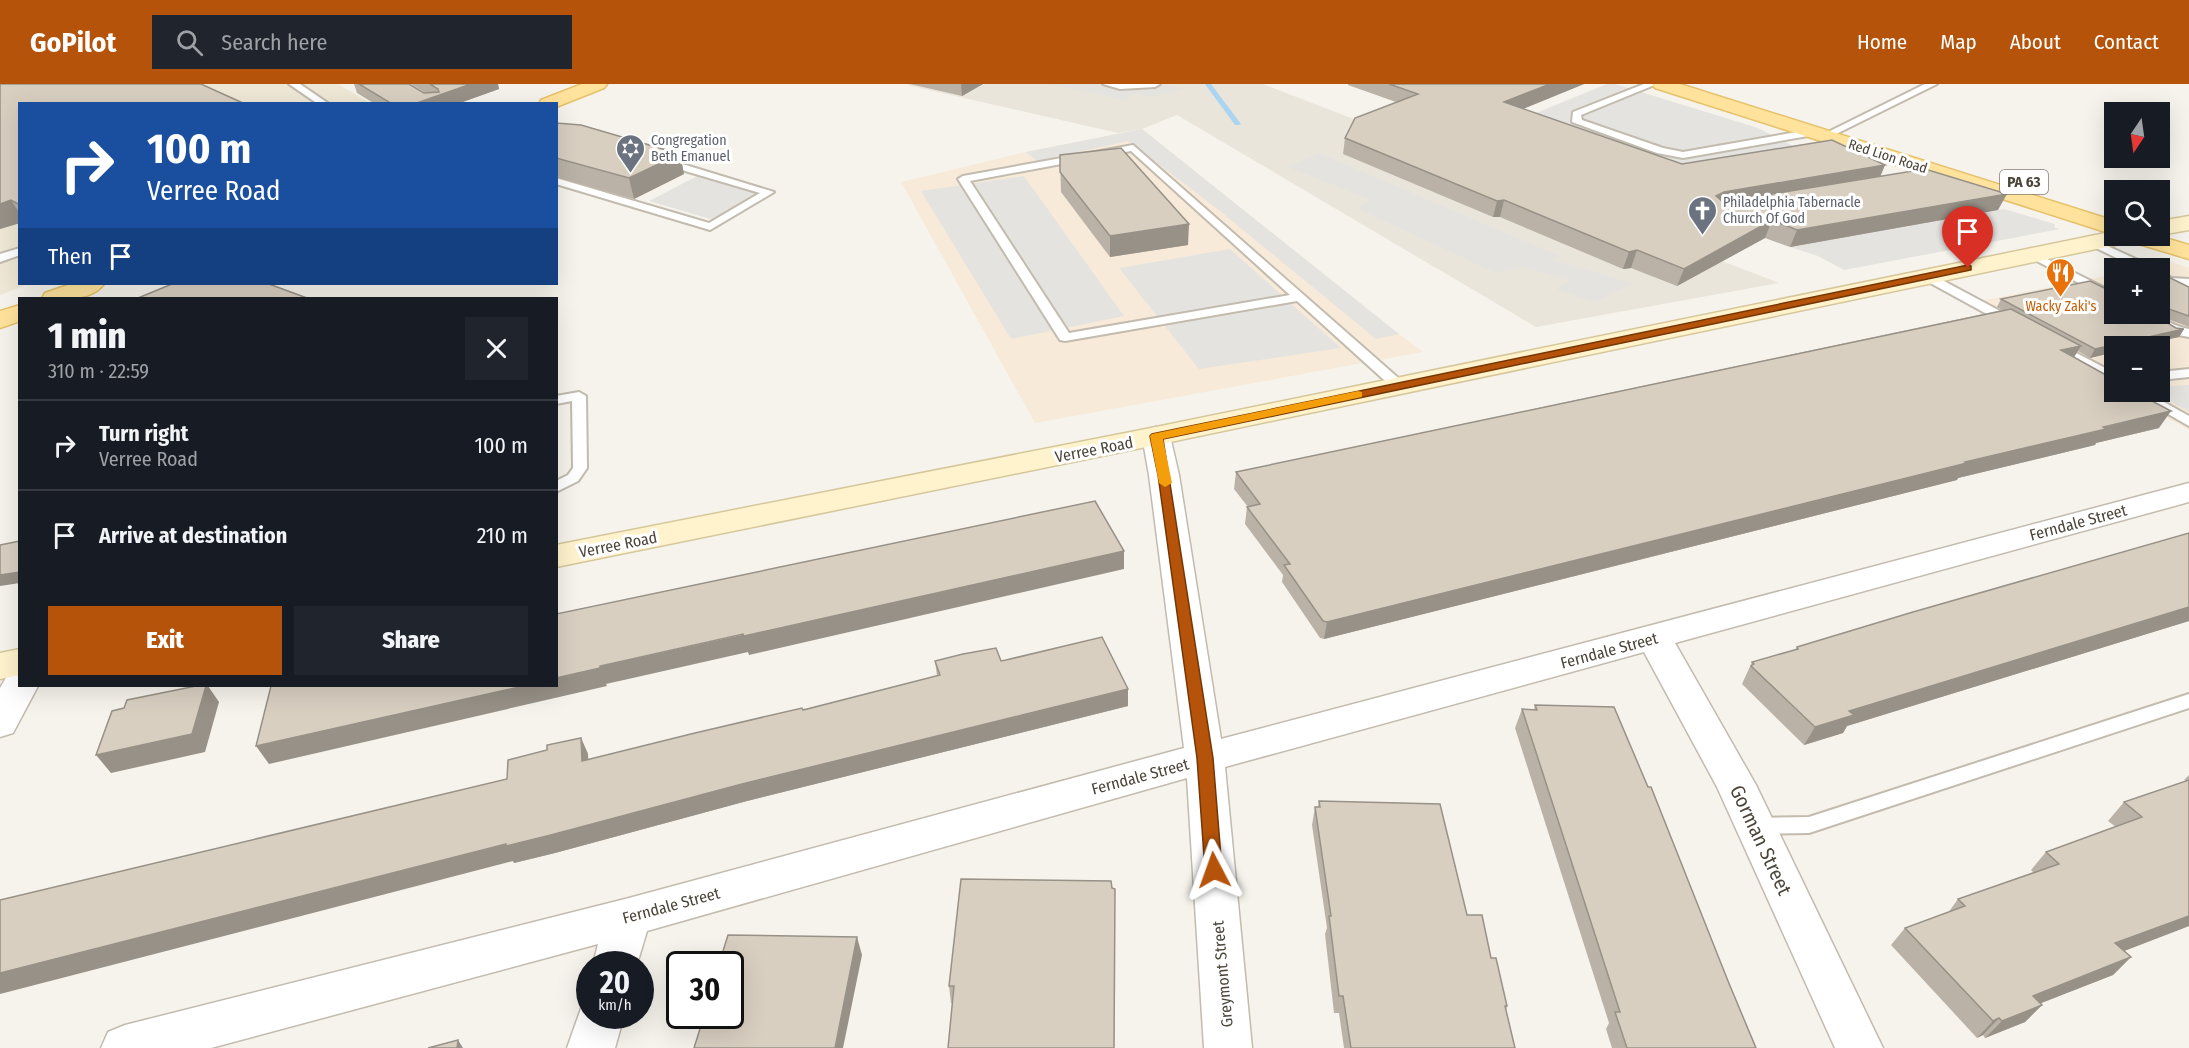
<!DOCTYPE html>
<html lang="en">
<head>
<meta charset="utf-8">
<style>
	body { margin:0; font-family:"Fira Sans Condensed",sans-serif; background:#20242c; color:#f1f3f6; height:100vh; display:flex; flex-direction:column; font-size:22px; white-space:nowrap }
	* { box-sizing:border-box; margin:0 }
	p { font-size:20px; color:#9ea1a6 }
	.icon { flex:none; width:33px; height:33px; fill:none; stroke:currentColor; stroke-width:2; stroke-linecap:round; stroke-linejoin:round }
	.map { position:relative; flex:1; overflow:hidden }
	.side { position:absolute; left:18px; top:213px; width:540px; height:390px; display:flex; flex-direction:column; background:#171b24; border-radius:0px; box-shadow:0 6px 24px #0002 }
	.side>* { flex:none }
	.top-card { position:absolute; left:18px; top:18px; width:540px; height:183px; border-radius:0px; box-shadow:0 6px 24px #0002; background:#1a4fa0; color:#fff; overflow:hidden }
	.needle { width:39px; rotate:193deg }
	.fabs { position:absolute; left:2104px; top:18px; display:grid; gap:12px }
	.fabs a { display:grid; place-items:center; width:66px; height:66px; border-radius:0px; background:#171b24; box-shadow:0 6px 24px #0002; font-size:30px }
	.speed { position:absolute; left:576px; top:867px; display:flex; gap:12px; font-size:30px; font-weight:700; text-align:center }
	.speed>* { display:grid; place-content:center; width:78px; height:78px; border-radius:50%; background:#171b24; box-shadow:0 6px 24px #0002; line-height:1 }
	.speed small { font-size:15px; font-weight:400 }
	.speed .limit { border:3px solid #111; border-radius:9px; background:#fff; color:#111 }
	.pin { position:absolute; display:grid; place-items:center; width:51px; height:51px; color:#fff; margin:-62px -26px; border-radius:50% 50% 50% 0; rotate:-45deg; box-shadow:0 0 6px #0007 }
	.pin .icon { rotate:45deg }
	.me { position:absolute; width:66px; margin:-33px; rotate:356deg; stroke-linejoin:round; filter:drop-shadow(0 0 4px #0008) }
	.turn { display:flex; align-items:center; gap:21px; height:126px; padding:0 30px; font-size:27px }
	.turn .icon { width:78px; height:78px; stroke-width:2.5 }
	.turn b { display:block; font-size:42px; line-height:51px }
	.then { display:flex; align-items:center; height:57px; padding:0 30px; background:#0003; gap:12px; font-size:22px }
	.round { display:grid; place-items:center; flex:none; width:63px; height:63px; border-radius:0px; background:#20242c }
	.overview { display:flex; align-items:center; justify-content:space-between; height:102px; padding:0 30px }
	h1 { font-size:36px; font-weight:800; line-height:45px }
	.primary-button { display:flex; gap:12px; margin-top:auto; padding:12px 30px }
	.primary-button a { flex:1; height:69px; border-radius:0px; background:#b45309; color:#fff; font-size:24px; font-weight:800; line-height:69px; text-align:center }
	.primary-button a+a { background:#20242c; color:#f1f3f6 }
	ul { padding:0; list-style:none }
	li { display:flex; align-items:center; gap:18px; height:90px; padding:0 30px; border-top:2px solid #363941 }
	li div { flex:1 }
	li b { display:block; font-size:22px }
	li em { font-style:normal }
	header { display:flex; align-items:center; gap:36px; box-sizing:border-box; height:84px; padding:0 30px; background:#b45309; color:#fff }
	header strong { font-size:28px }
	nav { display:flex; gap:33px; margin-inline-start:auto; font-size:21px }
	.search { width:420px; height:54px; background:#20242c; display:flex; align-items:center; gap:15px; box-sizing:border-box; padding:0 21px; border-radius:0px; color:#9ea1a6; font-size:22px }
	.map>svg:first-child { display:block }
	.residential { fill:#eae5da }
	.commercial { fill:#f7ead8 }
	.education { fill:#efe8d6 }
	.parking { fill:#e5e3e0 }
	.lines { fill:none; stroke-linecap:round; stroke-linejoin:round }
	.stream { fill:#a9d4f2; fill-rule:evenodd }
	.lane-casing { stroke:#c2bbae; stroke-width:4 }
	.street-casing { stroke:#c2bbae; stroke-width:3 }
	.secondary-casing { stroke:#d6c79b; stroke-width:3 }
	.primary-casing { stroke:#e6c16a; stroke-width:3 }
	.lane { fill:#fff; fill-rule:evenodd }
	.street { fill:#fff; fill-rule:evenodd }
	.secondary { fill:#fff3cd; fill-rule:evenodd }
	.primary { fill:#ffe39c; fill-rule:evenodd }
	.wall { fill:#bab2a6 }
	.shaded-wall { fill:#979187 }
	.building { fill:#d8cfc1; stroke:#979187; stroke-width:1.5 }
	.route { fill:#b45309; stroke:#753606; stroke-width:1.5 }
	.slow { fill:#f59e0b }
	.labels { text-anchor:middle; stroke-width:6; stroke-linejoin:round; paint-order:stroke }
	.far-worship-label { font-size:14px; fill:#5b616d; stroke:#fff; text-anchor:start }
	.far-street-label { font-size:14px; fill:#4b4439; stroke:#fff }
	.far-food-label { font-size:14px; fill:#c56008; stroke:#fff }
	.shield { fill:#fff; stroke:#817c74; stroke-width:1.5 }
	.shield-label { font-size:15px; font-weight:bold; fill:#4b4439 }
	.street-label { font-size:16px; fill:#4b4439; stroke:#fff }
	.near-street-label { font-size:20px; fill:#4b4439; stroke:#fff }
</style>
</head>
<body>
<header>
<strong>GoPilot</strong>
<div class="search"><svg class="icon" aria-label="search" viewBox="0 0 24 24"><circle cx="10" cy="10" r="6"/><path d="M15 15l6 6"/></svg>Search here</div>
<nav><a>Home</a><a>Map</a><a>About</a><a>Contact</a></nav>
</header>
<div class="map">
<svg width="2189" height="964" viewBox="0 0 2189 964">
	<rect width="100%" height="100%" fill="#f6f3ec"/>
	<!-- residential -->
	<polygon class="residential" points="909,0 1263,0 1779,199 1536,243 1177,31 1142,45 1118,49 907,1"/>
	<!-- commercial -->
	<g class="commercial">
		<polygon points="1142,45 1399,250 1423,268 1035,339 901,98 1026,68"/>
		<polygon points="2172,178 2189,184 2189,346 2121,308 2160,308 2160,262 2115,262 2115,304 1965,220 2115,190 2115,230 2160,230 2160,184 2141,184"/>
	</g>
	<!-- education -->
	<polygon class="education" points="0,0 338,0 370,19 20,20 20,200 29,200 0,211"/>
	<!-- parking -->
	<g class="parking">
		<polygon points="1047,0 1159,0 1185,5 1151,13 1136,9 1125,16"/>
		<polygon points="1607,0 1615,0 1758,44 1803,67 1689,86 1536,29"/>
		<polygon points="1142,45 1399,250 1376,255 1220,127 1128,57 1037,77 1026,68"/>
		<polygon points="1319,69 1560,172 1553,176 1632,199 1595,218 1556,205 1572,196 1521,183 1496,189 1356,124 1371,116 1288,83"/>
		<polygon points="699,91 769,110 720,138 649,117"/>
		<polygon points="1024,92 1124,232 1011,255 921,107"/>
		<polygon points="2004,125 2055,140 2054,143 2060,145 1844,186 1818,172 1790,163"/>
		<polygon points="1230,165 1341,264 1199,285 1119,184"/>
		<polygon points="2189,301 2189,328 2154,308 2160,308 2160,303"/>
	</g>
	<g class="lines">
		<!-- stream -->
		<polygon class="stream" points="1205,0 1211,0 1241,40 1239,41 1235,41"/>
		<defs>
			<g id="lane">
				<polygon points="289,0 300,0 329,20 318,20"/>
				<polygon points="1103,0 1160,0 1155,3 1120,5"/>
				<polygon points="1644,0 1657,0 1581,31 1582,36 1663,64 1683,68 1814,45 1819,48 1814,51 1683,74 1657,69 1572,38 1573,28"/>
				<polygon points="1925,0 1937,0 1828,54 1820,52"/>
				<path d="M1133,61L1404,299L1406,302L1404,305H1394L1297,217L1065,257L1060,256L958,95L963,92ZM1131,67L1290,211L1069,249L970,97Z"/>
				<polygon points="658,75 666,75 774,108 710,146 556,100 556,94 709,139 760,109 658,79"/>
				<polygon points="2092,155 2149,181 2151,184 2137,184 2088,160 2086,158"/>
				<polygon points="20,164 20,171 0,178 0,170"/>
				<polygon points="2033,168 2115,209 2115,218 2029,173 2029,169"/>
				<polygon points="1927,188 2015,235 2017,238 2015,241 2007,241 1923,195 1923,189"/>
				<polygon points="2160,188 2172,194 2189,195 2189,203 2169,201 2160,197"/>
				<path d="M2138,230C2159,228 2169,242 2189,245V253L2172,250Z"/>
				<polygon points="2055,258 2115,289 2115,299 2050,265 2048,262"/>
				<polygon points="2189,285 2189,293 2160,296 2160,288"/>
				<polygon points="579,308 586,312 587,384 578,397 556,408 556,397 568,391 573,384 572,317 556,320 556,312"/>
				<polygon points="2130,308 2146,308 2189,332 2189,342"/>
				<polygon points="2189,610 2189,624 1809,749 1755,750 1748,748 1745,742 1748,736 1755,734 1809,733"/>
			</g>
			<g id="street">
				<polygon points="1156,343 1166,346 1170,352 1179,391 1221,655 2189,399 2189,418 1675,559 1756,701 1883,964 1835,964 1717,703 1644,568 1225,683 1252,964 1204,964 1187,694 647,847 637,880 593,880 598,860 211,964 101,964 108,948 125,941 629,814 1184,664 1149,391 1142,352 1146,346"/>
				<polygon points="20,588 20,602 38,602 13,649 0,653 0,604 7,592"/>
				<polygon points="590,915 590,932 624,932 615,964 567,964 584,916"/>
			</g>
			<g id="secondary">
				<polygon points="2189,132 2189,146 2160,151 2160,137"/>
				<polygon points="2115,147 2115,152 2136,152 2133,157 2125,159 1156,361 556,483 556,461 1156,343"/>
				<polygon points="20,565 20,591 0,595 0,569"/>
			</g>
			<g id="primary">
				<polygon points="582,0 607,0 604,4 556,23 556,20 539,20 541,16"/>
				<polygon points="1652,0 1680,0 2115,137 2115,151 1655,4"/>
				<polygon points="2126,152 2159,152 2189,161 2189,175 2129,157"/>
				<path d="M71,200H104C92,217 60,216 42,214L45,209Z"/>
				<polygon points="20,221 20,237 0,244 0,227"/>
			</g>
		</defs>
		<!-- lane casing -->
		<use href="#lane" class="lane-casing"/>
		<!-- street casing -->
		<use href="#street" class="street-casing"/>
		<!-- secondary casing -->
		<use href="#secondary" class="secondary-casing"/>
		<!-- primary casing -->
		<use href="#primary" class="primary-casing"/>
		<!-- lane -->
		<use href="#lane" class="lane"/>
		<!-- street -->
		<use href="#street" class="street"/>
		<!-- secondary -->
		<use href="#secondary" class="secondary"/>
		<!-- primary -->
		<use href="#primary" class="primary"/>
	</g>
	<!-- wall -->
	<g class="wall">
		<polygon points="354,0 409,0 424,9 426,9 411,0 498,0 499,5 457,20 375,20 357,9"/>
		<polygon points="910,0 983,0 962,12"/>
		<polygon points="1348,0 1584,0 1523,25 1682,80 1885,81 1880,92 1998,126 1790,163 1765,154 1677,202 1631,184 1623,185 1500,133 1493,133 1343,70 1345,54 1396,18 1348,1"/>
		<polygon points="20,20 20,139 0,145"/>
		<polygon points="556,39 680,70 684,90 634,115 556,93"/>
		<polygon points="1060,71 1188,161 1110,173 1061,108"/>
		<polygon points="2160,189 2189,203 2189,243 2154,230 2160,230"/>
		<polygon points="2115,192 2115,208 2104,201 2109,193"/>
		<polygon points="2001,215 2184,245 2179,253 2115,262 2115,268 2090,274 2078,267 2074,273 2159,344 2096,359 2095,361 1958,394 1957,396 1324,555 1320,554 1282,498 1283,491 1245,440 1247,423 1248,423 1234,405 1236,388 2002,226 1997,223"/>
		<polygon points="2189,449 2189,537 1847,642 1843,649 1804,661 1742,600 1752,578 1795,566 1797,563"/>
		<polygon points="935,577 1001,577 1128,605 1128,622 747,717 555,769 514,779 513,777 507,695 547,666 581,654 588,670 588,676 803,626 937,592"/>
		<polygon points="1535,621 1648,703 1756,964 1612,964 1606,945 1609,939 1515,644 1522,625 1534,626"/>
		<polygon points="2189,691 2189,842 2124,867 2131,873 2113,891 2040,919 2042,921 2025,938 1985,954 1983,951 1977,954 1891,861 1905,844 1948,829 1958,815 2034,789 2031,786 2046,768 2116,743 2108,737 2124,718 2186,697 2184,696"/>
		<polygon points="1319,717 1467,831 1491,874 1507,922 1506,926 1515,964 1344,964 1339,929 1334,929 1325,850 1327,844 1312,741 1315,723 1318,723"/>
		<polygon points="1111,797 953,919 951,919 949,902"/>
	</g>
	<!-- shaded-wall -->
	<g class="shaded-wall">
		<polygon points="471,0 498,0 499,5 457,20 414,20"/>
		<polygon points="961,0 983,0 962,12"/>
		<polygon points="1550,0 1584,0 1501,34 1504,18"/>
		<polygon points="680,70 684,90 634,115 629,94"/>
		<polygon points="1885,81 1878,98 1718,125 1716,112 1724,108"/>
		<polygon points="2007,110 1998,126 1790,163 1797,146"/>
		<polygon points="11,116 20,130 20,139 0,145 0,120"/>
		<polygon points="1504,116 1500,133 1493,133 1497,117"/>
		<polygon points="1772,136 1765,154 1677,202 1684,185"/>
		<polygon points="1189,140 1188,161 1110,173 1110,152"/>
		<polygon points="1637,166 1631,184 1623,185 1629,168"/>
		<polygon points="2184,245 2179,253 2139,262 2115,262 2115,268 2090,274 2095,265"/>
		<polygon points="2081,262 2071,278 2061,266"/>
		<polygon points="2171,327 2159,344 2096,359 2095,361 1958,394 1957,396 1324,555 1327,538 1965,378"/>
		<polygon points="1124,467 1124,485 749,571 748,568 606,600 607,602 269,680 256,662 524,602 556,602 556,594 600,582"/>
		<polygon points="20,488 20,499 0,502 0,491"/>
		<polygon points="2189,523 2189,537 1847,642 1843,649 1804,661 1815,643 1849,627"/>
		<polygon points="206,602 208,602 219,618 205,668 111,689 96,671"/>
		<polygon points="1128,605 1128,622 747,717 555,769 514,779 513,777 0,910 0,889 742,700"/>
		<polygon points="581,654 588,670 589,694 582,677"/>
		<polygon points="2189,832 2189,842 2098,877 2115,859"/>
		<polygon points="857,853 862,871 843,964 835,964"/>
		<polygon points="2131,873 2113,891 2016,929 2033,912"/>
		<polygon points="2042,921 2025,938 1985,954 2002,937"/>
		<polygon points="1999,934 1983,951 1977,954 1993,937"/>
		<polygon points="458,956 463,964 457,964"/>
	</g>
	<!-- building -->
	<g class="building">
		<polygon points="0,0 201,0 245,20 20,20 20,121 11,116 0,120"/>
		<polygon points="359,0 409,0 424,9 439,8 438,5 430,0 471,0 414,20 392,20"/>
		<polygon points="1389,0 1550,0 1504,18 1682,80 1832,56 1885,81 1724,108 1716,112 1723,118 1925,85 2007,110 1797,146 1772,136 1684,185 1637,166 1629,168 1504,116 1497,117 1345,54 1355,34 1418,10"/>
		<polygon points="556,39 581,41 680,70 629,94 556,74"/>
		<polygon points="1121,64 1189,140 1110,152 1060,88 1060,71"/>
		<polygon points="2160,189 2189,203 2189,232 2160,222"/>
		<polygon points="2115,192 2115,197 2109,193"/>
		<polygon points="2090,197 2115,209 2115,230 2152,230 2176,244 2184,245 2095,265 2001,215"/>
		<polygon points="172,200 269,200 307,214 138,214"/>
		<polygon points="2011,225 2081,262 2061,266 2115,296 2115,308 2135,308 2171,327 2103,343 2106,345 1965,378 1967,379 1327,538 1323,537 1284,481 1290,480 1247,423 1260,420 1236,388"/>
		<polygon points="1095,417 1124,467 744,552 743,550 600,582 600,584 556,594 556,530"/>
		<polygon points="2189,449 2189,523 1849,627 1854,631 1815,643 1751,582 1754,580 1752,578 1798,565 1797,563 1913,528"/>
		<polygon points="20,457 20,488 0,491 0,461"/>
		<polygon points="1102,553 1128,605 742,700 547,752 506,762 506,760 0,889 0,816 507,695 508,676 547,666 547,661 581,654 582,677 695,649 802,624 803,626 940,591 935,577 963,570 996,564 1001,577 1006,576"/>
		<polygon points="196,602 206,602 192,650 96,671 112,627 124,624 127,616"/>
		<polygon points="271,602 524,602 256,662"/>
		<polygon points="1535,621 1614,623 1648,703 1651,703 1728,897 1756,964 1627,964 1615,928 1620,928 1522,625 1537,626"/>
		<polygon points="2189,696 2189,832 2115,859 2131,873 2033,912 2042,921 2002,937 1999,934 1993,937 1905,844 1965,822 1958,815 2059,780 2046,768 2142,733 2124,718"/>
		<polygon points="1319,717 1440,720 1467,831 1482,831 1491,874 1496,874 1507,922 1505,922 1515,964 1351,964 1343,912 1339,912 1329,832 1331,832 1315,723 1320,723"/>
		<polygon points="961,795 1111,797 1112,804 1115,805 1114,964 948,964 954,902 949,902"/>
		<polygon points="728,851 857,853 835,964 694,964 704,932 730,932 730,880 719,880"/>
		<polygon points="458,956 457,964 428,964"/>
	</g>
	<!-- route -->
	<polygon class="route" points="1968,181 1971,182 1971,186 1163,355 1213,674 1222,786 1220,791 1214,793 1207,791 1205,786 1197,674 1158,391 1150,352 1152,350"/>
	<!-- slow -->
	<polygon class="slow" points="1358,307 1362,308 1362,313 1163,355 1172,399 1165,403 1159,399 1150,352 1152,350"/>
	<!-- icons -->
	<defs>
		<symbol id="synagogue-pin" viewBox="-11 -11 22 30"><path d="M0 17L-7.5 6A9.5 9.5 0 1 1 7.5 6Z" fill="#6b7280" stroke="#fff"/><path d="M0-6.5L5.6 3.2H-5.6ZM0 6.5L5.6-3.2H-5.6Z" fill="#fff"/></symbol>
		<symbol id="church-pin" viewBox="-11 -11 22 30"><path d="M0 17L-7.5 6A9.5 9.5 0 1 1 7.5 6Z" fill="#6b7280" stroke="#fff"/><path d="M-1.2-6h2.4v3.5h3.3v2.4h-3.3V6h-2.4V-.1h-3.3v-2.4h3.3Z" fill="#fff"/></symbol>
		<symbol id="restaurant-pin" viewBox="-11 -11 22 30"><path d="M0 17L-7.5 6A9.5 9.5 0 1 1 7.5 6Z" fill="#e8710a" stroke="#fff"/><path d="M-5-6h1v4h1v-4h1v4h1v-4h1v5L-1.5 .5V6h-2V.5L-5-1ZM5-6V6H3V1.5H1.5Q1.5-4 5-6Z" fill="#fff"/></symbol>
	</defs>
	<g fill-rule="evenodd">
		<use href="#synagogue-pin" x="614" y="48" width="33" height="45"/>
		<use href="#church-pin" x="1686" y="110" width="33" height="45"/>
		<use href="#restaurant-pin" x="2044" y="172" width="33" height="45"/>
	</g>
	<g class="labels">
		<!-- far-worship labels -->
		<g class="far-worship-label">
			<text x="651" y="61">Congregation<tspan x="651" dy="16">Beth Emanuel</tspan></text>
			<text x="1723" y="123">Philadelphia Tabernacle<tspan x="1723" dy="16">Church Of God</tspan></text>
		</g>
		<!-- far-street labels -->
		<g class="far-street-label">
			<text transform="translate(1888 72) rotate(18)" y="5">Red Lion Road</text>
		</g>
		<!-- far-food labels -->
		<g class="far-food-label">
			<text x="2061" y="227">Wacky Zaki's</text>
		</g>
		<!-- shield labels -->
		<rect class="shield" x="2000" y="86" width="48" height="24" rx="4.5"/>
		<g class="shield-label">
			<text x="2024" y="103">PA 63</text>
		</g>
		<!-- street labels -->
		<g class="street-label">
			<text transform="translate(1094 365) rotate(-11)" y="6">Verree Road</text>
			<text transform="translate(2078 438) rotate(-15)" y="6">Ferndale Street</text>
			<text transform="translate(618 460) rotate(-11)" y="6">Verree Road</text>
			<text transform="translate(1609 566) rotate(-15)" y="6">Ferndale Street</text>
			<text transform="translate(1140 692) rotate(-15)" y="6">Ferndale Street</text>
			<text transform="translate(671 821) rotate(-15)" y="6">Ferndale Street</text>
			<text transform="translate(1222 890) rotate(-95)" y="6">Greymont Street</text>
		</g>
		<!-- near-street labels -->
		<g class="near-street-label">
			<text transform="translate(1761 756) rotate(65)" y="7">Gorman Street</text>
		</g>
	</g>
</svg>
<div class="fabs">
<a><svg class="needle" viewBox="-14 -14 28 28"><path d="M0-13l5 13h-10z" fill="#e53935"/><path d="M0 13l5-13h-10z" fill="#9ea1a6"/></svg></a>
<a><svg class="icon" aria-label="search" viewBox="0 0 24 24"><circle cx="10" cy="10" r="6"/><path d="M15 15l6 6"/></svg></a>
<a>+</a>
<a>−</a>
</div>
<div class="speed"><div>20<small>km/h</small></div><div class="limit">30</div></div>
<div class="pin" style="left:1968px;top:184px;background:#d93025"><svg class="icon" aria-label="arrive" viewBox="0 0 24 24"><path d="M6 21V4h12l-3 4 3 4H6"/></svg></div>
<svg class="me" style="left:1214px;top:786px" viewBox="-20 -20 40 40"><path d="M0-17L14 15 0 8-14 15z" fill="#b45309" stroke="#fff" stroke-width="4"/></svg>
<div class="top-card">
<div class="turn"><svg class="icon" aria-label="right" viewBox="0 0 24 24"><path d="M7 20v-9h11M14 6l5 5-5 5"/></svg><div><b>100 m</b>Verree Road</div></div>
<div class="then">Then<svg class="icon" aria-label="arrive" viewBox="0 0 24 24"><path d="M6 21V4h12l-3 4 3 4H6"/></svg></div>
</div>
<section class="side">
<div class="overview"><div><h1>1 min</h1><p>310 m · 22:59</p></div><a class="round"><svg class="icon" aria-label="close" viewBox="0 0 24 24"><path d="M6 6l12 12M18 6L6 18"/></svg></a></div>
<ul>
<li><svg class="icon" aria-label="right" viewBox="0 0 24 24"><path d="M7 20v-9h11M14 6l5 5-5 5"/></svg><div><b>Turn right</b><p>Verree Road</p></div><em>100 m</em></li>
<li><svg class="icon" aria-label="arrive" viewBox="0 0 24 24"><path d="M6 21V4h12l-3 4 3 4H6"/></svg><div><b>Arrive at destination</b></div><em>210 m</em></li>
</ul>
<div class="primary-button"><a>Exit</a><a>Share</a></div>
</section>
</div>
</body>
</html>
